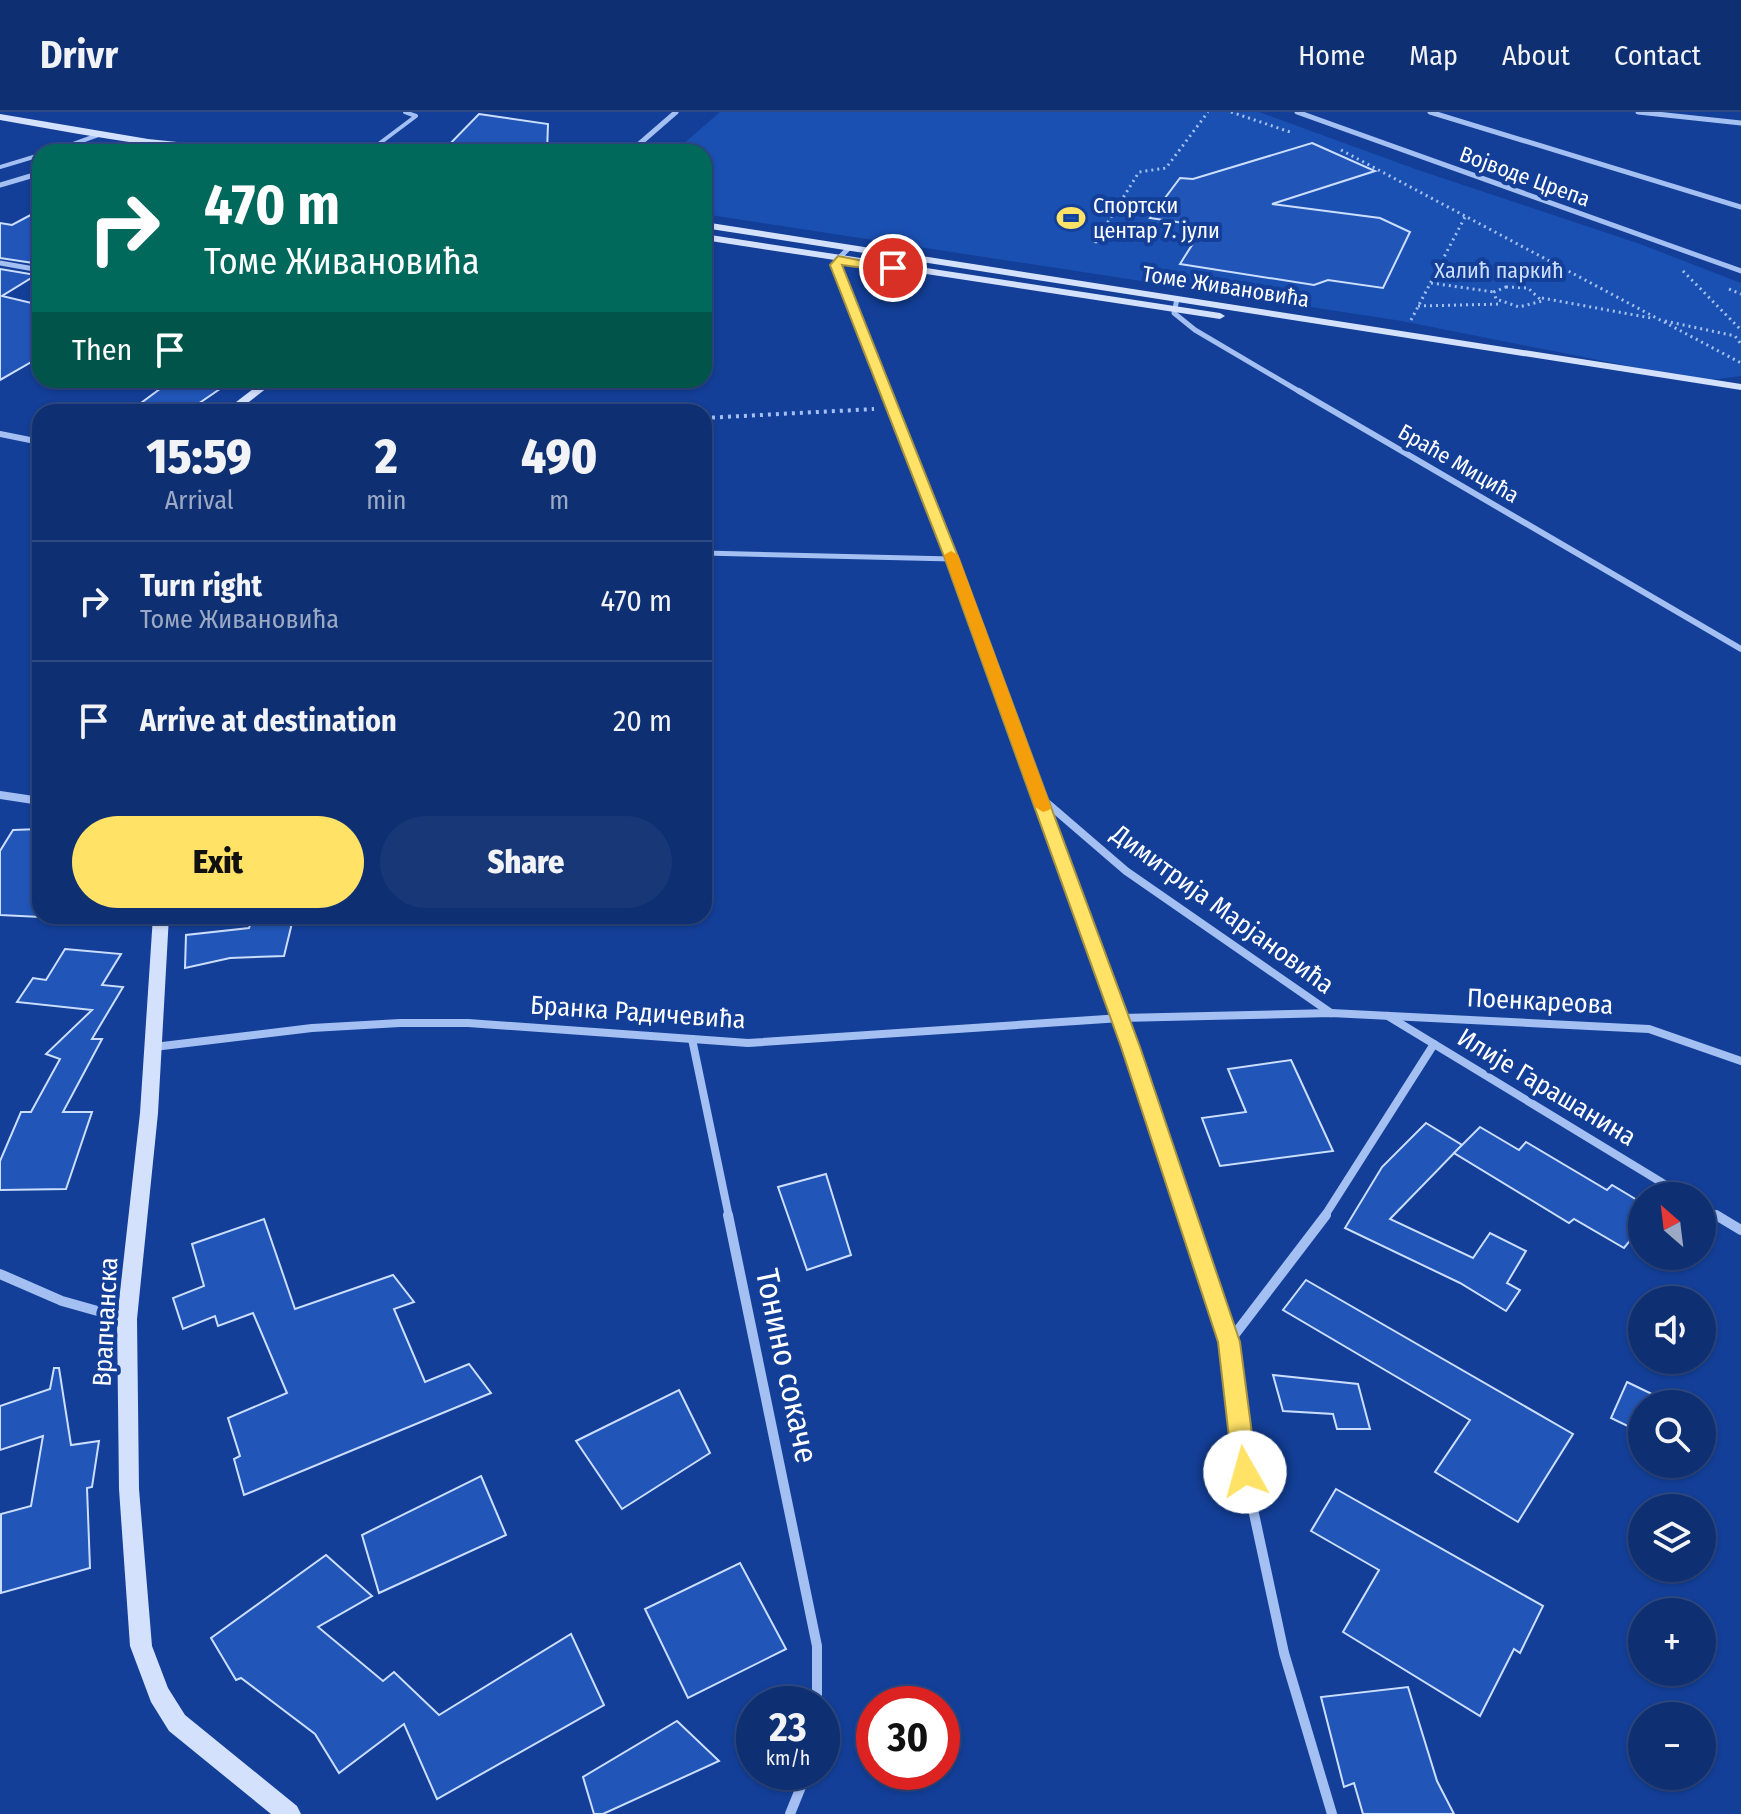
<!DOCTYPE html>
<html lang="en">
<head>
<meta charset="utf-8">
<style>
	body { margin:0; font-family:"Fira Sans Condensed",sans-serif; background:#173777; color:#f1f3f6; height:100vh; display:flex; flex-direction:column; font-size:30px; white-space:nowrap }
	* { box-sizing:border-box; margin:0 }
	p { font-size:26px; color:#9ba9c4 }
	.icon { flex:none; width:44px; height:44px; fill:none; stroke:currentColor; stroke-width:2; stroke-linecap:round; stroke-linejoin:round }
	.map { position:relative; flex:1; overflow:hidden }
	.panel { position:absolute; left:32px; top:292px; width:680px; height:520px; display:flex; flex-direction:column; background:#0e2f72; border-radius:24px; box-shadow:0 2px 6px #0004,0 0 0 2px #2e4a84 }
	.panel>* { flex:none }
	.guide { position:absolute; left:32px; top:32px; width:680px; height:244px; border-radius:24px; box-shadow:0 2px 6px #0004,0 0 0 2px #2e4a84; background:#00695c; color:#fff; overflow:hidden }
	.needle { width:52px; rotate:332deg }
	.fabs { position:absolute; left:1628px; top:1070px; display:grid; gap:16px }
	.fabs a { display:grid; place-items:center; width:88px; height:88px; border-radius:50%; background:#0e2f72; box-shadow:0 2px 6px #0004,0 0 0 2px #2e4a84; font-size:40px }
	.speed { position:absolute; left:736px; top:1574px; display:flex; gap:16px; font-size:40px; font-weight:700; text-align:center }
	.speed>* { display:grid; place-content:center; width:104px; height:104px; border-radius:50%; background:#0e2f72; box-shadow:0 2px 6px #0004,0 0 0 2px #2e4a84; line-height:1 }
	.speed small { font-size:20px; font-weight:400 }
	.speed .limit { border:12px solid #d22; background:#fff; color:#111 }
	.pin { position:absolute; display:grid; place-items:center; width:68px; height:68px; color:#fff; margin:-34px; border:4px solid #fff; border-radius:50%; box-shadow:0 2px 8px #0007 }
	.me { position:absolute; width:88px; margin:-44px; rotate:353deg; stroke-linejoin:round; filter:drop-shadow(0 0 6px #0008) }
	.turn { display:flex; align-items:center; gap:28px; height:168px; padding:0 40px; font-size:36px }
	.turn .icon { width:104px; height:104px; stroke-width:2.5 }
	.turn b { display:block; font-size:56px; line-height:68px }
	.then { display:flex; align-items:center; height:76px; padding:0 40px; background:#0003; gap:16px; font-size:30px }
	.eta { display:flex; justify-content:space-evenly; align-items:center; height:136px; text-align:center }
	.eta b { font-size:48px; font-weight:800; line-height:56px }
	.cta { display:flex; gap:16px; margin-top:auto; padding:16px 40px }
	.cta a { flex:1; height:92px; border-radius:48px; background:#ffe266; color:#111; font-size:32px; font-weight:800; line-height:92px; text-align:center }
	.cta a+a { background:#173777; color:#f1f3f6 }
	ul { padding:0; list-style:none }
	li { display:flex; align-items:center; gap:24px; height:120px; padding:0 40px; border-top:2px solid #2e4a84 }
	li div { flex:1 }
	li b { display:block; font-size:30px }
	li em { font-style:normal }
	header { display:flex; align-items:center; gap:48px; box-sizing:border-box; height:112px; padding:0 40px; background:#0e2f72; border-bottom:2px solid #2e4a84 }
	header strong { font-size:38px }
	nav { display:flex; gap:44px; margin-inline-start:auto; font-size:28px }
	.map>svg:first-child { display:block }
	.green { fill:#1a50b2 }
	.building { fill:#2155b7; stroke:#ccdefd; stroke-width:2 }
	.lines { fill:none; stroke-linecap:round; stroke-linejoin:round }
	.path-far1 { stroke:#a4c0f3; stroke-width:3; stroke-dasharray:2 4; stroke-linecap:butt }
	.path { stroke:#a4c0f3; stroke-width:4; stroke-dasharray:3 5; stroke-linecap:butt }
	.service-far1 { stroke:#a4c0f3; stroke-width:4 }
	.service { stroke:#a4c0f3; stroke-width:5 }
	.minor-far3 { stroke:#a4c0f3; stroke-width:5 }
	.minor-far2 { stroke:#a4c0f3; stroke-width:6 }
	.minor-far1 { stroke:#a4c0f3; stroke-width:8 }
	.minor { stroke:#a4c0f3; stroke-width:10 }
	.secondary { fill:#d4e1fd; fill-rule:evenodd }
	.route { fill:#ffe266; stroke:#a69342; stroke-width:2 }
	.slow { fill:#f59e0b }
	.labels { text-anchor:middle; stroke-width:8; stroke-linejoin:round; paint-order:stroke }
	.far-street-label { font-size:22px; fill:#fff; stroke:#133f98 }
	.far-poi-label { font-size:22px; fill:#fff; stroke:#133f98; text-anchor:start }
	.far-park-label { font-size:22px; fill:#ccdefd; stroke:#133f98 }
	.street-label { font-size:26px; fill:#fff; stroke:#133f98 }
	.near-street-label { font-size:32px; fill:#fff; stroke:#133f98 }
</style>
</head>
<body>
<header>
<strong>Drivr</strong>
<nav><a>Home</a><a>Map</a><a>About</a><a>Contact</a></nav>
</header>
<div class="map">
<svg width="1741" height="1702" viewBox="0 0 1741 1702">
	<rect width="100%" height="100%" fill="#133f98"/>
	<!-- green -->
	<polygon class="green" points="720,0 1259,0 1418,58 1640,132 1741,171 1741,264 1704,269 1402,209 704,102 704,40 674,40"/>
	<!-- building -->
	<g class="building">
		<polygon points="479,2 548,12 547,40 442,40"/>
		<polygon points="1312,31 1375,59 1272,92 1380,106 1410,120 1383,176 1328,168 1314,173 1180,152 1204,114 1150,106 1180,66 1193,67"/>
		<polygon points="40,98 40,152 0,146 0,111 12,113"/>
		<polygon points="0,157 36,163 2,184 40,193 40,245 0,268"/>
		<polygon points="172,268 233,268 192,296 173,298 141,291"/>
		<polygon points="40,717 40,805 0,803 0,739 13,718"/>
		<polygon points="292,811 284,844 230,846 185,856 186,823 249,816 250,813"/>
		<polygon points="65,837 121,842 102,873 123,875 92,927 102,927 63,1000 92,1000 66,1077 0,1078 0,1049 21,1000 31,1000 60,947 46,942 92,898 17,890 33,866 46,868"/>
		<polygon points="1291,948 1333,1039 1220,1054 1202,1006 1246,1000 1228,957"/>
		<polygon points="1426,1011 1462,1033 1390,1107 1473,1146 1490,1121 1526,1139 1507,1171 1520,1178 1506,1199 1460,1171 1345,1116 1382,1055"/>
		<polygon points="1480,1015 1519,1038 1526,1030 1607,1078 1612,1073 1642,1091 1642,1114 1624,1136 1574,1107 1569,1111 1454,1041"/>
		<polygon points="826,1062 851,1143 807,1158 778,1075"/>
		<polygon points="264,1107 295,1197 393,1163 414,1190 394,1197 425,1270 469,1252 491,1281 244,1383 234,1347 240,1344 228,1306 287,1281 253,1201 218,1214 215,1204 183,1217 173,1186 204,1174 192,1132"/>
		<polygon points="1306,1168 1573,1322 1518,1410 1435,1360 1470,1308 1283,1198"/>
		<polygon points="54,1256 59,1256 71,1333 99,1329 92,1375 87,1376 90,1456 1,1481 1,1402 31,1394 43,1324 0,1338 0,1294 50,1277"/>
		<polygon points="1273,1263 1358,1272 1370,1317 1337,1317 1333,1302 1283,1299"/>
		<polygon points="1627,1270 1654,1283 1650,1292 1642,1292 1638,1319 1611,1306"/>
		<polygon points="679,1278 710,1341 622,1397 576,1329"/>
		<polygon points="481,1364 506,1423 379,1481 362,1423"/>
		<polygon points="1336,1377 1543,1494 1520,1541 1514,1537 1480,1604 1343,1520 1379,1458 1311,1419"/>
		<polygon points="326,1443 372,1484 318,1515 383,1569 394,1560 439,1603 571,1522 604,1593 437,1687 404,1612 339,1661 315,1622 241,1566 236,1568 211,1526"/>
		<polygon points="740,1451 786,1537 688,1586 645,1497"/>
		<polygon points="1408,1575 1437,1669 1454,1702 1363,1702 1354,1671 1344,1675 1321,1585"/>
		<polygon points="677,1609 719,1649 603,1702 594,1702 583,1665"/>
	</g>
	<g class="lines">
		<!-- path-far1 -->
		<g class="path-far1">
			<polyline points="1231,0 1290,20"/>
			<polyline points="1341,38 1741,251"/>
			<polyline points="1095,131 1139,60 1166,56 1208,0"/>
			<polyline points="1683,159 1741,218"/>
			<polyline points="1431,171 1494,180"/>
			<polygon points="1506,175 1528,176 1542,189 1519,195 1496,187 1494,180"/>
			<polyline points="1729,177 1741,182"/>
			<polyline points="1542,186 1651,206"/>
			<polyline points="1418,194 1502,192"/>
			<polyline points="1411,208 1465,105"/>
			<polyline points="1665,209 1735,224 1741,232"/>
		</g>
		<!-- path -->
		<polyline class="path" points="704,306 874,297"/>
		<!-- service-far1 -->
		<g class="service-far1">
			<polyline points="51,40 101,22"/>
			<polyline points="368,40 416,4 405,0"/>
			<polyline points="0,55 40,43"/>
		</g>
		<!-- service -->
		<polyline class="service" points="704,441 952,447"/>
		<!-- minor-far3 -->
		<g class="minor-far3">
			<polyline points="1297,0 1741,159"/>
			<polyline points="1430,0 1741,95"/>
			<polyline points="1638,0 1741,11"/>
			<polyline points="630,40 676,0"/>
			<polyline points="0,73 34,63"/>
			<polyline points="849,136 838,147 839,167 885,281"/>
			<polyline points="0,151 40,158"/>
			<polyline points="1177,187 1174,201 1195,218 1302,281"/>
		</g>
		<!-- minor-far2 -->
		<g class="minor-far2">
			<polyline points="884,279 952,447 1023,641"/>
			<polyline points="1299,279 1741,537"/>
			<polyline points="0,322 40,330"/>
		</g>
		<!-- minor-far1 -->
		<g class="minor-far1">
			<polyline points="1023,639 1121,906 1187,1105"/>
			<polyline points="0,683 40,689"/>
			<polyline points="1040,685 1126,759 1331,901"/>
			<polyline points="1388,904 1684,1084"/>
			<polyline points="692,927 729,1105"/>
			<polyline points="154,935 312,916 400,911 468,911 748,931 1121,906 1331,901 1649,917 1741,949"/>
			<polyline points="1702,1095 1719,1105"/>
			<polyline points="1324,1105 1434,932"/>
		</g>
		<!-- minor -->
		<g class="minor">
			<polyline points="728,1103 817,1534 817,1592"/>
			<polyline points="1187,1103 1229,1230 1245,1360 1284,1541 1332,1702"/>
			<polyline points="1716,1103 1741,1118"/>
			<polyline points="0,1162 62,1189 126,1207"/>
			<polyline points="1229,1230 1326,1103"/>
			<polyline points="790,1702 807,1660"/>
		</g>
		<!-- secondary -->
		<g class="secondary">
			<path d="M0,2L148,27L245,37L249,40C166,40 82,22 0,8Z"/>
			<polygon points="704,110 1741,272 1741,278 704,116"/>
			<polygon points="704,122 1220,201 1225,204 1220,207 704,128"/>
			<polygon points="265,268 277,268 236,300 223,300"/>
			<polygon points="153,804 169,804 158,1001 137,1207 139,1377 152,1534 168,1576 185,1603 297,1694 301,1702 271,1702 169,1619 151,1590 130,1534 119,1377 117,1207 140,1001"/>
		</g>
	</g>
	<!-- route -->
	<polygon class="route" points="838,144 899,156 893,160 842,153 959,447 1140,935 1240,1230 1257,1360 1253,1367 1245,1370 1237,1367 1233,1360 1218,1230 1121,935 945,447 830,153"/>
	<!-- slow -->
	<polygon class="slow" points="951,439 958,443 1051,695 1049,698 1043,700 1035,695 944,443"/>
	<!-- icons -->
	<defs>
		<symbol id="stadium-bare" viewBox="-9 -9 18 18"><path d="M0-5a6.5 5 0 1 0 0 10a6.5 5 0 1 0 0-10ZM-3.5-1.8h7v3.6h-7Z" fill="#ffe266" stroke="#133f98" stroke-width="2.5" paint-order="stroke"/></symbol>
	</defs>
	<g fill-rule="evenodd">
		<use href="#stadium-bare" x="1051" y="86" width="40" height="40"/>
	</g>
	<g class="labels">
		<!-- far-street labels -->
		<g class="far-street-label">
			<text transform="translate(1525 64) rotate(20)" y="8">Војводе Црепа</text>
			<text transform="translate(1226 174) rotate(9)" y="8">Томе Живановића</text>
			<text transform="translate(1459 351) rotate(30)" y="8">Браће Мицића</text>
		</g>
		<!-- far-poi labels -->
		<g class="far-poi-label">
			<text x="1093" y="101">Спортски<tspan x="1093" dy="25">центар 7. јули</tspan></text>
		</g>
		<!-- far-park labels -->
		<g class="far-park-label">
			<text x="1499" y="166">Халић паркић</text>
		</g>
		<!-- street labels -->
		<g class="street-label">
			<text transform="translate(1223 797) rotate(36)" y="9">Димитрија Марјановића</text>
			<text transform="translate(1540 889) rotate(3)" y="9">Поенкареова</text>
			<text transform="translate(638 900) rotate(4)" y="9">Бранка Радичевића</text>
			<text transform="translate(1547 975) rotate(31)" y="9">Илије Гарашанина</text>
			<text transform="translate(105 1210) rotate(-87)" y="9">Врапчанска</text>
		</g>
		<!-- near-street labels -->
		<g class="near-street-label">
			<text transform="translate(787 1254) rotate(78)" y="11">Тонино сокаче</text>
		</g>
	</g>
</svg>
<div class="fabs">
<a><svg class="needle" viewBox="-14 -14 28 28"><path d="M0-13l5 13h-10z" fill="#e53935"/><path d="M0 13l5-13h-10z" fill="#9ba9c4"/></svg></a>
<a><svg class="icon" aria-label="sound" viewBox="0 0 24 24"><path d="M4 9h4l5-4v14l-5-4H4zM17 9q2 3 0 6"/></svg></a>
<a><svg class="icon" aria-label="search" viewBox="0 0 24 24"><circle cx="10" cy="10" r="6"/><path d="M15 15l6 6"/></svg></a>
<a><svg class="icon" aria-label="layers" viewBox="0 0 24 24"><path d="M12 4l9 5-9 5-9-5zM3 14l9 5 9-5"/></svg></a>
<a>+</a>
<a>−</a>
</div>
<div class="speed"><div>23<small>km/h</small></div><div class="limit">30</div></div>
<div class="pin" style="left:893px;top:156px;background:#d93025"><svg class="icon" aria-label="arrive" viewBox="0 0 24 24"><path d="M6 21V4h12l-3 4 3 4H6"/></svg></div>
<svg class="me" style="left:1245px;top:1360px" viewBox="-20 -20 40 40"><circle r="19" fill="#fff"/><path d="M0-13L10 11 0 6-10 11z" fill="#ffe266"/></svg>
<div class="guide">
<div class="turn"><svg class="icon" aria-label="right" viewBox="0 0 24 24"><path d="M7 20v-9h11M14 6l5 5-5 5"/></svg><div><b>470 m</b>Томе Живановића</div></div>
<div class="then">Then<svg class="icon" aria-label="arrive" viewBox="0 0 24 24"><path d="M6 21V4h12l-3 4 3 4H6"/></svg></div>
</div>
<section class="panel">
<div class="eta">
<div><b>15:59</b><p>Arrival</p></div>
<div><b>2</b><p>min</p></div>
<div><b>490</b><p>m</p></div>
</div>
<ul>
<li><svg class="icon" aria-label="right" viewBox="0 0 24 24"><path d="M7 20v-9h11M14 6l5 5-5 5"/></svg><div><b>Turn right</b><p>Томе Живановића</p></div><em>470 m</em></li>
<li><svg class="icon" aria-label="arrive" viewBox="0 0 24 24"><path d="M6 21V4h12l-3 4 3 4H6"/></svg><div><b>Arrive at destination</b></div><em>20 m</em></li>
</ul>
<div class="cta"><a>Exit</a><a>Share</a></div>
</section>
</div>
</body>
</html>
